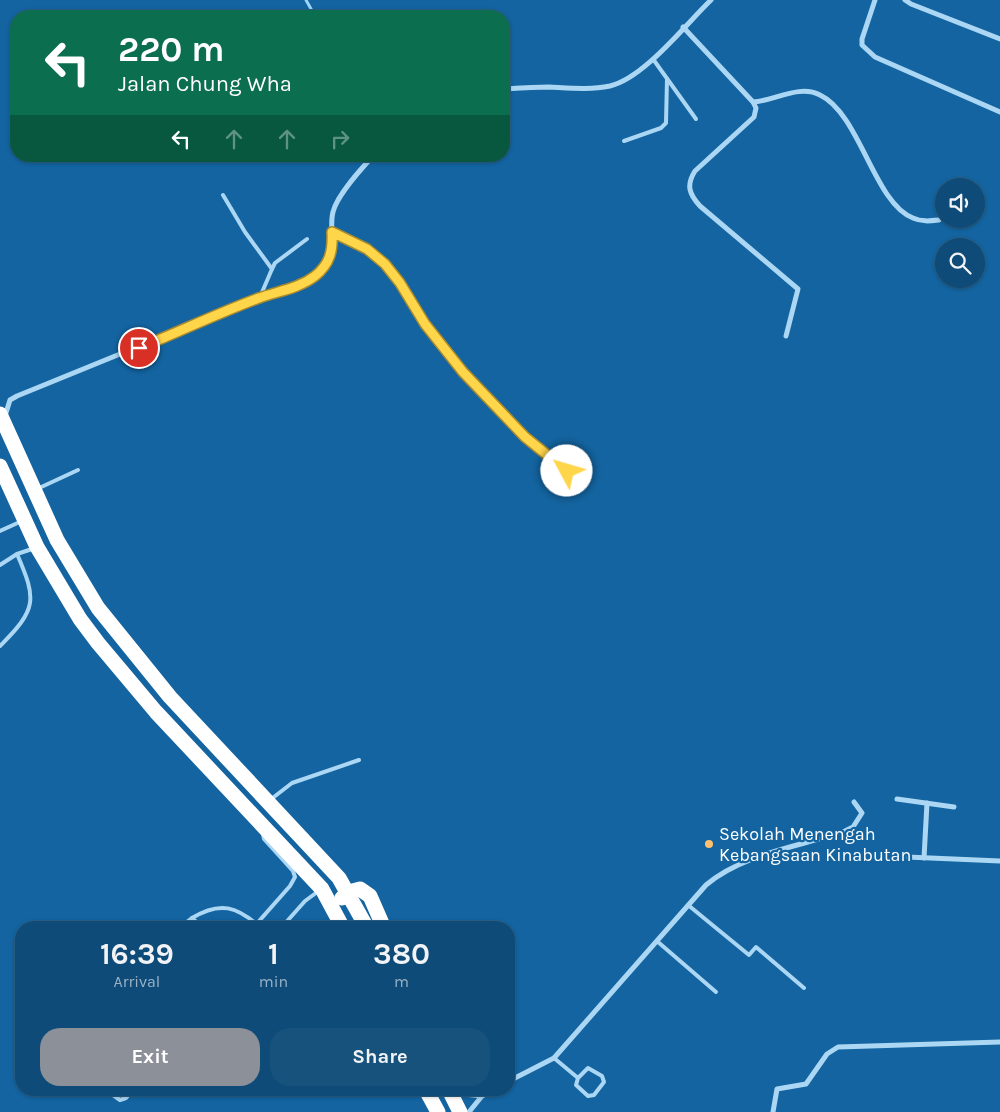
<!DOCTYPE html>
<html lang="en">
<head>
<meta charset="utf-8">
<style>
	body { margin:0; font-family:Karla,sans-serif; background:#17527d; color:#f1f3f6; height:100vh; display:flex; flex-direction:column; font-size:19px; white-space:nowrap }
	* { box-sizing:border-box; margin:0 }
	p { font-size:16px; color:#9bb3c6 }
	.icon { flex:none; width:28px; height:28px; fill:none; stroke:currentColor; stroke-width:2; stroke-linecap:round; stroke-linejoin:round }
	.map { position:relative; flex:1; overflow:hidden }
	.drawer { position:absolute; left:15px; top:921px; width:500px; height:175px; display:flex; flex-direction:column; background:#0e4b78; border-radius:20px; box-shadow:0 1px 4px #0004,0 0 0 1px #2e638a }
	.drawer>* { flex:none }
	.top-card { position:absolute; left:10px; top:10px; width:500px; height:152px; border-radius:20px; box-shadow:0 1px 4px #0004,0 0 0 1px #2e638a; background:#0b6e4f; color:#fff; overflow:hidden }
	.controls { position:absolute; left:935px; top:178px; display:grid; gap:10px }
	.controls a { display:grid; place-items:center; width:50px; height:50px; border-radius:50%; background:#0e4b78; box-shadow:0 1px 4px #0004,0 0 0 1px #2e638a; font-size:25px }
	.pin { position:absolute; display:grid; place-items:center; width:42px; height:42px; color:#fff; margin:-21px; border:2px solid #fff; border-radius:50%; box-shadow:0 1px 5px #0007 }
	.me { position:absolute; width:55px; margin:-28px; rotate:309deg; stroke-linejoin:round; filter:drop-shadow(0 0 4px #0008) }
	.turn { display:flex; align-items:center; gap:18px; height:105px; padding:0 25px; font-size:22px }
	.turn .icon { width:65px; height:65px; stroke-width:2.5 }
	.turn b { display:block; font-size:35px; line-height:42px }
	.lanes { display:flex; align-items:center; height:48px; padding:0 25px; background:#0003; justify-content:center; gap:25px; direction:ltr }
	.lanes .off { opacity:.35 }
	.eta { display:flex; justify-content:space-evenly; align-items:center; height:85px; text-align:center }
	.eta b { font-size:30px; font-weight:700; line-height:35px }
	.cta { display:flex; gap:10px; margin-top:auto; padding:10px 25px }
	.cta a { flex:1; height:58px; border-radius:20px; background:#8c9099; color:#fff; font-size:20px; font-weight:700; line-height:58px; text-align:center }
	.cta a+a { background:#17527d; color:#f1f3f6 }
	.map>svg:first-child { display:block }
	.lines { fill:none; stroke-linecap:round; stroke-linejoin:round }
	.stream { stroke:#9ed4f7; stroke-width:3 }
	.lane { stroke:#abd7f4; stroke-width:4 }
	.street { stroke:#abd7f4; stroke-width:5 }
	.highway { stroke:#fff; stroke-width:15 }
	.route-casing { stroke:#a68a30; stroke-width:12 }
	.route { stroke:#ffd54a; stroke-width:9 }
	.poi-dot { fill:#ffc16f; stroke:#1364a0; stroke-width:2 }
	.labels { text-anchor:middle; stroke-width:4.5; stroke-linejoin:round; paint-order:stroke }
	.poi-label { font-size:18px; fill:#fff; stroke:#1364a0; text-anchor:start }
</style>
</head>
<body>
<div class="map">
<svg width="1000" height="1112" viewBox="0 0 1000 1112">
	<rect width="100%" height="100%" fill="#1364a0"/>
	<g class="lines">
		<!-- stream -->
		<polyline class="stream" points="306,0 315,16"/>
		<!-- lane -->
		<g class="lane">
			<polyline points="653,59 696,119"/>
			<polyline points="624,141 661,128 666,123 667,79"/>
			<polyline points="223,195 245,232 272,269 260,297"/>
			<polyline points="272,269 275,263 307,239"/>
			<polyline points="37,489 78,470"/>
			<polyline points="0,531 22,521"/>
			<polyline points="0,565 17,554 35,548"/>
			<path d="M0,646C37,609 37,600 17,554"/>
			<polyline points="270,800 292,783 359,760"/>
			<polyline points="688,905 749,955 756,947 804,988"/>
			<path d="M192,918C220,901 237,906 261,928"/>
			<polyline points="179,928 192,918 203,928"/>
			<polyline points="253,928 290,886 295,877 293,871 264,839 263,834"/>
			<polyline points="281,928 305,901 320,890"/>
			<polyline points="658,942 716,992"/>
			<polyline points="554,1058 578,1078 588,1068 602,1076 604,1082 594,1095 588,1096 576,1085 578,1078"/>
			<polyline points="106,1090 120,1100 126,1098 133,1090"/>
		</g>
		<!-- street -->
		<g class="street">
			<polyline points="875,0 862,39 862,45 875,57 1000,112"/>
			<polyline points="905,0 911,4 1000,39"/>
			<path d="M683,27L753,102L756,108L754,117L695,171C686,185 689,194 700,206L798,289L786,336"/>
			<path d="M504,89C519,88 534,87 549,87C570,88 590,90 610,86C644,78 685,25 711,0"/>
			<path d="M753,102C774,101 799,84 820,95C860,114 874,203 913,218C922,222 930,221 939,220"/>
			<polyline points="332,232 367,249 385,264 401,283 425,324 463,372 525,437 567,471"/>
			<path d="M5,416L10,400L17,396L260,297C286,290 331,280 332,246C333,235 330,223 333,212C337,195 361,169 373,156"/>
			<polyline points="897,799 954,807"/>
			<polyline points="907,857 1000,861"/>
			<polyline points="924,858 927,803"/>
			<path d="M509,1081L554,1058L706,885C744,853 799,847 845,831L853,827L862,813L854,802"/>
			<polyline points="455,1093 482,1096"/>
			<polyline points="469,1112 482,1096 492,1090"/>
			<polyline points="773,1112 777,1089 806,1084 827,1054 838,1047 1000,1042"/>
		</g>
		<!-- highway -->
		<g class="highway">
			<polyline points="0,414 57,540 98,608 170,697 339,878 367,928"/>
			<polyline points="0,466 37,547 80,619 98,643 156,712 322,889 343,928"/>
			<polyline points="342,898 349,892 360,889 370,896 384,928"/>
			<polyline points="426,1090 438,1112"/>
			<polyline points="449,1090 460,1112"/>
		</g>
	</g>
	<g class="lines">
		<defs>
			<path id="route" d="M139,348C179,332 218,313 259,298C278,291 298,289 315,276C330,264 333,251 332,232L367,249L385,264L400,283L425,324L463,372L525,437L567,471"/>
		</defs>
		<!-- route casing -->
		<use href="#route" class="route-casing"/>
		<!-- route -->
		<use href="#route" class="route"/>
	</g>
	<!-- markers -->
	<circle class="poi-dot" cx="709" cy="844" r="5"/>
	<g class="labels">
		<!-- poi labels -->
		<g class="poi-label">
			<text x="719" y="840">Sekolah Menengah<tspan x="719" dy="21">Kebangsaan Kinabutan</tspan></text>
		</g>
	</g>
</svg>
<div class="controls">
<a><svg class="icon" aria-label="sound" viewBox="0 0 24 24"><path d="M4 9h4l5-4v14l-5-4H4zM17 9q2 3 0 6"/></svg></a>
<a><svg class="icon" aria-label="search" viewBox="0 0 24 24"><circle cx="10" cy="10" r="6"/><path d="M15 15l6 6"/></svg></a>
</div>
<div class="pin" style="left:139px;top:348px;background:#d93025"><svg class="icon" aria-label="arrive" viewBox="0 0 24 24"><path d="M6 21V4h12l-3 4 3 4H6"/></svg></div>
<svg class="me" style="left:567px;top:471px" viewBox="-20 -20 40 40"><circle r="19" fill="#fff"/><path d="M0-13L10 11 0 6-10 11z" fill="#ffd54a"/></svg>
<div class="top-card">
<div class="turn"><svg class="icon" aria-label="left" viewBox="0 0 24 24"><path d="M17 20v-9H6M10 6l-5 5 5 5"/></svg><div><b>220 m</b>Jalan Chung Wha</div></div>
<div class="lanes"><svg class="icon" aria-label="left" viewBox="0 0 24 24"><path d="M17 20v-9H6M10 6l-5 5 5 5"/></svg><svg class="icon off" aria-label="ahead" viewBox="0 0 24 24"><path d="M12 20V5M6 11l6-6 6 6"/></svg><svg class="icon off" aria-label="ahead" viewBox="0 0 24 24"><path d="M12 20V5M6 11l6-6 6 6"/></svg><svg class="icon off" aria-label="right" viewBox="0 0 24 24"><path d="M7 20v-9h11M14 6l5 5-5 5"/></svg></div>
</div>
<section class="drawer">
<div class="eta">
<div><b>16:39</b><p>Arrival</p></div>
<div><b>1</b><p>min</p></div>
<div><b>380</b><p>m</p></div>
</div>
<div class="cta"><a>Exit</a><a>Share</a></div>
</section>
</div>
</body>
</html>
